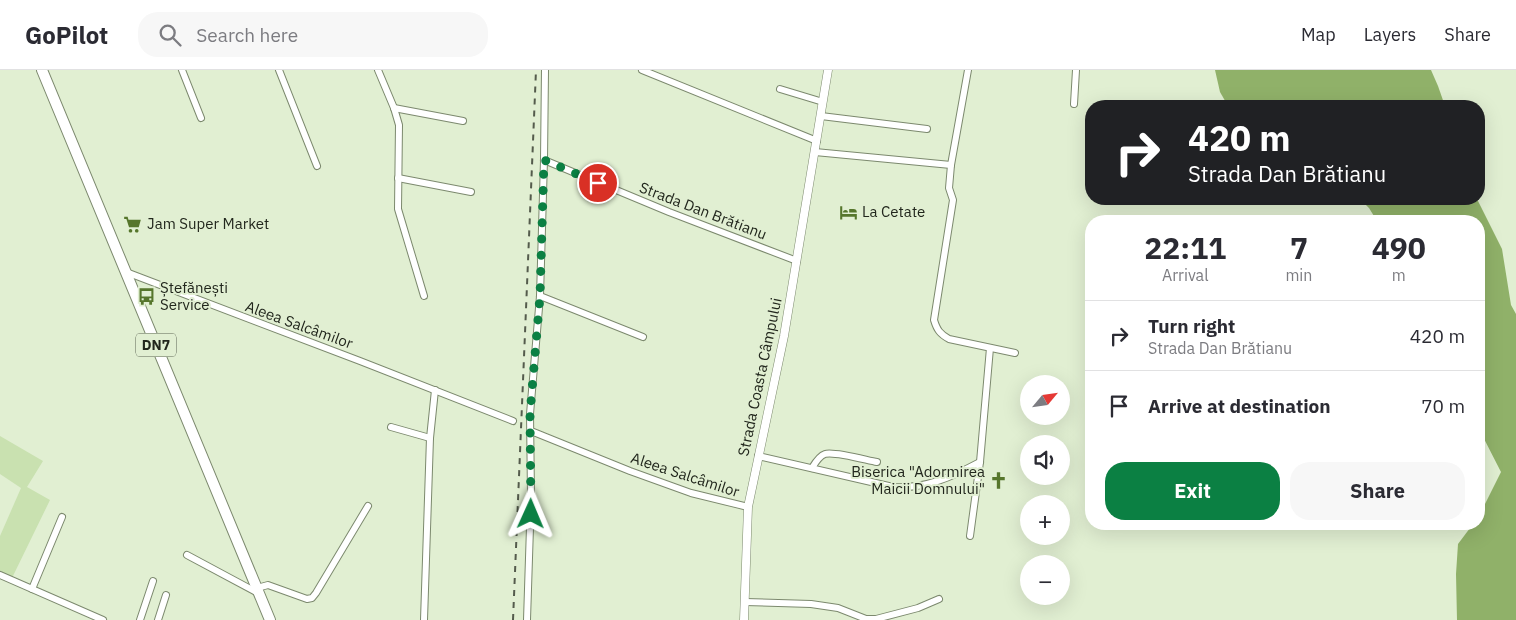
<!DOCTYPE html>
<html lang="en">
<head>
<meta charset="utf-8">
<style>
	body { margin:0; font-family:"IBM Plex Sans",sans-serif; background:#f7f7f7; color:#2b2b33; height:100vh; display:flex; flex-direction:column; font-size:19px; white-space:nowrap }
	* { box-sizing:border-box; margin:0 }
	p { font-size:16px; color:#7c7c81 }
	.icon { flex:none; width:28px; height:28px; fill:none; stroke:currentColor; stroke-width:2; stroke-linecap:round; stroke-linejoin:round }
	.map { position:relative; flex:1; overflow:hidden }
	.details { position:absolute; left:1085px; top:145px; width:400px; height:315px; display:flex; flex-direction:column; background:#fff; border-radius:20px; box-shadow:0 5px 20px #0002 }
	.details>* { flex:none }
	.banner { position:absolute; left:1085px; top:30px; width:400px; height:105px; border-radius:20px; box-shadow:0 5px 20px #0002; background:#202124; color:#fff; overflow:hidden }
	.needle { width:32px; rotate:61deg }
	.controls { position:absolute; left:1020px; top:305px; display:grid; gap:10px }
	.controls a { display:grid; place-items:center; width:50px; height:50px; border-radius:50%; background:#fff; box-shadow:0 5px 20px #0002; font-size:25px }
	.pin { position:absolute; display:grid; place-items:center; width:42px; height:42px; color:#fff; margin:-21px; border:2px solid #fff; border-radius:50%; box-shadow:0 1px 5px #0007 }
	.me { position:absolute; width:55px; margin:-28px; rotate:1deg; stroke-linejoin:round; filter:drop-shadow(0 0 4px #0008) }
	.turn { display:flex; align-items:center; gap:18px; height:105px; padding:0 20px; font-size:22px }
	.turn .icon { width:65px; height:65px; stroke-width:2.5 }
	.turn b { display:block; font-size:35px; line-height:42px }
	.eta { display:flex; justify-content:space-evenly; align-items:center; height:85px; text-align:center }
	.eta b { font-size:30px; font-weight:700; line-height:35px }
	.cta { display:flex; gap:10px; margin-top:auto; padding:10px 20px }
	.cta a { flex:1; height:58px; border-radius:20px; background:#0b8043; color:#fff; font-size:20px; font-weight:700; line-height:58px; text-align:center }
	.cta a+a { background:#f7f7f7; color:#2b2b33 }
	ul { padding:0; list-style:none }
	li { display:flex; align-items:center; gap:15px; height:70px; padding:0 20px; border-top:1px solid #e1e1e2 }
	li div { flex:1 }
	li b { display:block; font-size:19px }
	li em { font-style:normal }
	header { display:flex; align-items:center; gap:30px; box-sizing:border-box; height:70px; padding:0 25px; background:#fff; border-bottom:1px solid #e1e1e2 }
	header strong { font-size:24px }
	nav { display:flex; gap:28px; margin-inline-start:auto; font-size:18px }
	.search { width:350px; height:45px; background:#f7f7f7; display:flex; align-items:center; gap:12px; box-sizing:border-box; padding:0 18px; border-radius:20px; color:#7c7c81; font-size:19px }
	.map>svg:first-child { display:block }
	.green { fill:#c9e1b0 }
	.forest { fill:#90b169 }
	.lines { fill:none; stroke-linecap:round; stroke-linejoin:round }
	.minor-casing { stroke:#7c896e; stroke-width:8 }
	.tertiary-casing { stroke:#7c896e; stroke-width:9 }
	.primary-casing { stroke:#7c896e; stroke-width:12 }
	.minor { stroke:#fff; stroke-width:6 }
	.tertiary { stroke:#fff; stroke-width:8 }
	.primary { stroke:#fff; stroke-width:10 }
	.rail { stroke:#545b4c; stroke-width:2; stroke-dasharray:6 6; stroke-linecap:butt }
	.route { stroke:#0b8043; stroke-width:9; stroke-dasharray:0 16.2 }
	.labels { text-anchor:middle; stroke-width:4; stroke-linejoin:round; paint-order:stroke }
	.shield { fill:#e1efd2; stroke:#5b6353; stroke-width:1 }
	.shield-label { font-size:14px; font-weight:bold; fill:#22271d }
	.street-label { font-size:15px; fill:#22271d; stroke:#e1efd2 }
	.poi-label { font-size:15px; fill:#22271d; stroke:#e1efd2; text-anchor:start }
</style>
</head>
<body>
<header>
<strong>GoPilot</strong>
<div class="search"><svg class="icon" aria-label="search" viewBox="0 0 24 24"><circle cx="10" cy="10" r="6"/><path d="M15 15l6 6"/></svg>Search here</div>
<nav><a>Map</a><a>Layers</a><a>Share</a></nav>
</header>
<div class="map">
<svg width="1516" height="550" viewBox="0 0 1516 550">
	<rect width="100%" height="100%" fill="#e1efd2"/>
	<!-- green -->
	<polygon class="green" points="0,366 43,391 27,417 50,430 12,508 0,503 0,466 21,418 0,404"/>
	<!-- forest -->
	<g class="forest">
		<polygon points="1215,0 1431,0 1438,16 1445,36 1228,36 1220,22"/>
		<polygon points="1360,129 1477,129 1502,179 1511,235 1516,244 1516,550 1457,550 1456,504 1458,474 1473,454 1479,454 1479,446 1501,402 1479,359 1479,151 1377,151 1369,138"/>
	</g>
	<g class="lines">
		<defs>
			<g id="minor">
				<polyline points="182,0 201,48"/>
				<polyline points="279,0 317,96"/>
				<polyline points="378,0 394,38 399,55 398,139 424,226"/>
				<polyline points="642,0 817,71"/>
				<path d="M968,0L951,95L949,118L953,130L934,250C937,260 940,264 949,269L1015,283"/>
				<polyline points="780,19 823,32"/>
				<polyline points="1074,34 1076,0"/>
				<polyline points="394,38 463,51"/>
				<polyline points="821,46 927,59"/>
				<polyline points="815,82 951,95"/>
				<polyline points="544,90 669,142 797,191"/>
				<polyline points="398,108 471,122"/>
				<polyline points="126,202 360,291 513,351"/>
				<polyline points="540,226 643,267"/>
				<polyline points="391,357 430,368"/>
				<polyline points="531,361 630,401 691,423 748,437"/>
				<path d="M758,386L893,417C925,419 952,407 980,392"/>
				<path d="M812,398C815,393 819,386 825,384C834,381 866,390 877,392"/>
				<polyline points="970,466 980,392 990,278"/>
				<polyline points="187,485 258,523"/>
				<polyline points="0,505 103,550"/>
				<polyline points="257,518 268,515 307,529 312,528 316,523 368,436"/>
				<polyline points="32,519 62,447"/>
				<polyline points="745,532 811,534 838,538 866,549 876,549 918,538 939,529"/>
				<polyline points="140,550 153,511"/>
				<polyline points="158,550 166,525"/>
				<polyline points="424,550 430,368 435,320"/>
				<polyline points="527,550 531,426 530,344 540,226 544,90 545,0"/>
			</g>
			<polyline id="tertiary" points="744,550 748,437 784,266 828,0"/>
			<polyline id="primary" points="42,0 270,550"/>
		</defs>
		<!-- minor casing -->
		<use href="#minor" class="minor-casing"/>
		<!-- tertiary casing -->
		<use href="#tertiary" class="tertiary-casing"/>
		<!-- primary casing -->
		<use href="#primary" class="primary-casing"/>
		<!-- minor -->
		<use href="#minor" class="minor"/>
		<!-- tertiary -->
		<use href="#tertiary" class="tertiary"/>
		<!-- primary -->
		<use href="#primary" class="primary"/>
		<!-- rail -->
		<polyline class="rail" points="513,550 536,0"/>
	</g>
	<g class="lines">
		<!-- route -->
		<polyline class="route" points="531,444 530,344 540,226 544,90 598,113"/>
	</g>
	<!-- icons -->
	<defs>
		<symbol id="hotel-bare" viewBox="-9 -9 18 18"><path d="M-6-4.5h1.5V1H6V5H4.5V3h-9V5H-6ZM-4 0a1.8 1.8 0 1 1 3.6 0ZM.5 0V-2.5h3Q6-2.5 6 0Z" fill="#56762c" stroke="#e1efd2" stroke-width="2.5" paint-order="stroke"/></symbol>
		<symbol id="supermarket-bare" viewBox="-9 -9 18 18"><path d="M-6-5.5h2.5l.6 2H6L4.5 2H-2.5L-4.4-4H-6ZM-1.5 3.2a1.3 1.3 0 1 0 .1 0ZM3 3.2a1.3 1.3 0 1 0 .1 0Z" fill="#56762c" stroke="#e1efd2" stroke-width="2.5" paint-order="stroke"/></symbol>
		<symbol id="bus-bare" viewBox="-9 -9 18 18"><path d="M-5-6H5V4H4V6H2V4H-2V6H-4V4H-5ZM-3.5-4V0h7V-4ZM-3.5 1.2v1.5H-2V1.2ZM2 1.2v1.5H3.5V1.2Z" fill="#56762c" stroke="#e1efd2" stroke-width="2.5" paint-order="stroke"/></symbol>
		<symbol id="church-bare" viewBox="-9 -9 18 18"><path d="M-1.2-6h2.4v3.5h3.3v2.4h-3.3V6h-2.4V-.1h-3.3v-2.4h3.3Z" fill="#56762c" stroke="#e1efd2" stroke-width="2.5" paint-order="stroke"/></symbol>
	</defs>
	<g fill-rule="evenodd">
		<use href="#hotel-bare" x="836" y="130" width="25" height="25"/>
		<use href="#supermarket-bare" x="120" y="142" width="25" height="25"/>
		<use href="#bus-bare" x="134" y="214" width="25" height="25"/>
		<use href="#church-bare" x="986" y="398" width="25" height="25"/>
	</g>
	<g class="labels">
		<!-- shield labels -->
		<rect class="shield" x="136" y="263.5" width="40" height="23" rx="4"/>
		<g class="shield-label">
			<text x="156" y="280">DN7</text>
		</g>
		<!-- street labels -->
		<g class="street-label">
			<text transform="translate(703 141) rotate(21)" y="5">Strada Dan Brătianu</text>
			<text transform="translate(299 255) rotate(20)" y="5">Aleea Salcâmilor</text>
			<text transform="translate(760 307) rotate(-78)" y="5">Strada Coasta Câmpului</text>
			<text transform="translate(685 405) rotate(18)" y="5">Aleea Salcâmilor</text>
		</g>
		<!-- poi labels -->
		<g class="poi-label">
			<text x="862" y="147">La Cetate</text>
			<text x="147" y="159">Jam Super Market</text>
			<text x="160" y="223">Ștefănești<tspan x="160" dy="17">Service</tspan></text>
			<text x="985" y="407" text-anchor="end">Biserica "Adormirea<tspan x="985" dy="17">Maicii Domnului"</tspan></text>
		</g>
	</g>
</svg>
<div class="controls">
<a><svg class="needle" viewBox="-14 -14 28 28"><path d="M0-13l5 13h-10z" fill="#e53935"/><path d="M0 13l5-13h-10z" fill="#7c7c81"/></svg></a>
<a><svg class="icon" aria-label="sound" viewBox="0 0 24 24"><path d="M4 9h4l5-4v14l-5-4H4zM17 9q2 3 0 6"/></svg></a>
<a>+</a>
<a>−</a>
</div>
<div class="pin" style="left:598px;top:113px;background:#d93025"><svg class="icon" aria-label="arrive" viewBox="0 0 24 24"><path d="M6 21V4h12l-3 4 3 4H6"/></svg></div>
<svg class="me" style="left:531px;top:444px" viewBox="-20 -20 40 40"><path d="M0-17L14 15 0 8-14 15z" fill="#0b8043" stroke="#fff" stroke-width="4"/></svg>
<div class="banner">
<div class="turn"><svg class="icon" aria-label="right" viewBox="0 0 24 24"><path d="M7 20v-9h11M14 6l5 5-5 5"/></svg><div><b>420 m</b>Strada Dan Brătianu</div></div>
</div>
<section class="details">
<div class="eta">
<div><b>22:11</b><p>Arrival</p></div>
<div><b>7</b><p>min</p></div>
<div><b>490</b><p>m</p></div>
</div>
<ul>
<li><svg class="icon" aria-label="right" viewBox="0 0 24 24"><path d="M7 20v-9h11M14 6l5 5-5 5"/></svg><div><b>Turn right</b><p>Strada Dan Brătianu</p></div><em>420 m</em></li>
<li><svg class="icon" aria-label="arrive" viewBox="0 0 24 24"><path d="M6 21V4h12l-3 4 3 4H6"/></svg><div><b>Arrive at destination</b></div><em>70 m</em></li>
</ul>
<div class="cta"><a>Exit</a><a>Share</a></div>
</section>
</div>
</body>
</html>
